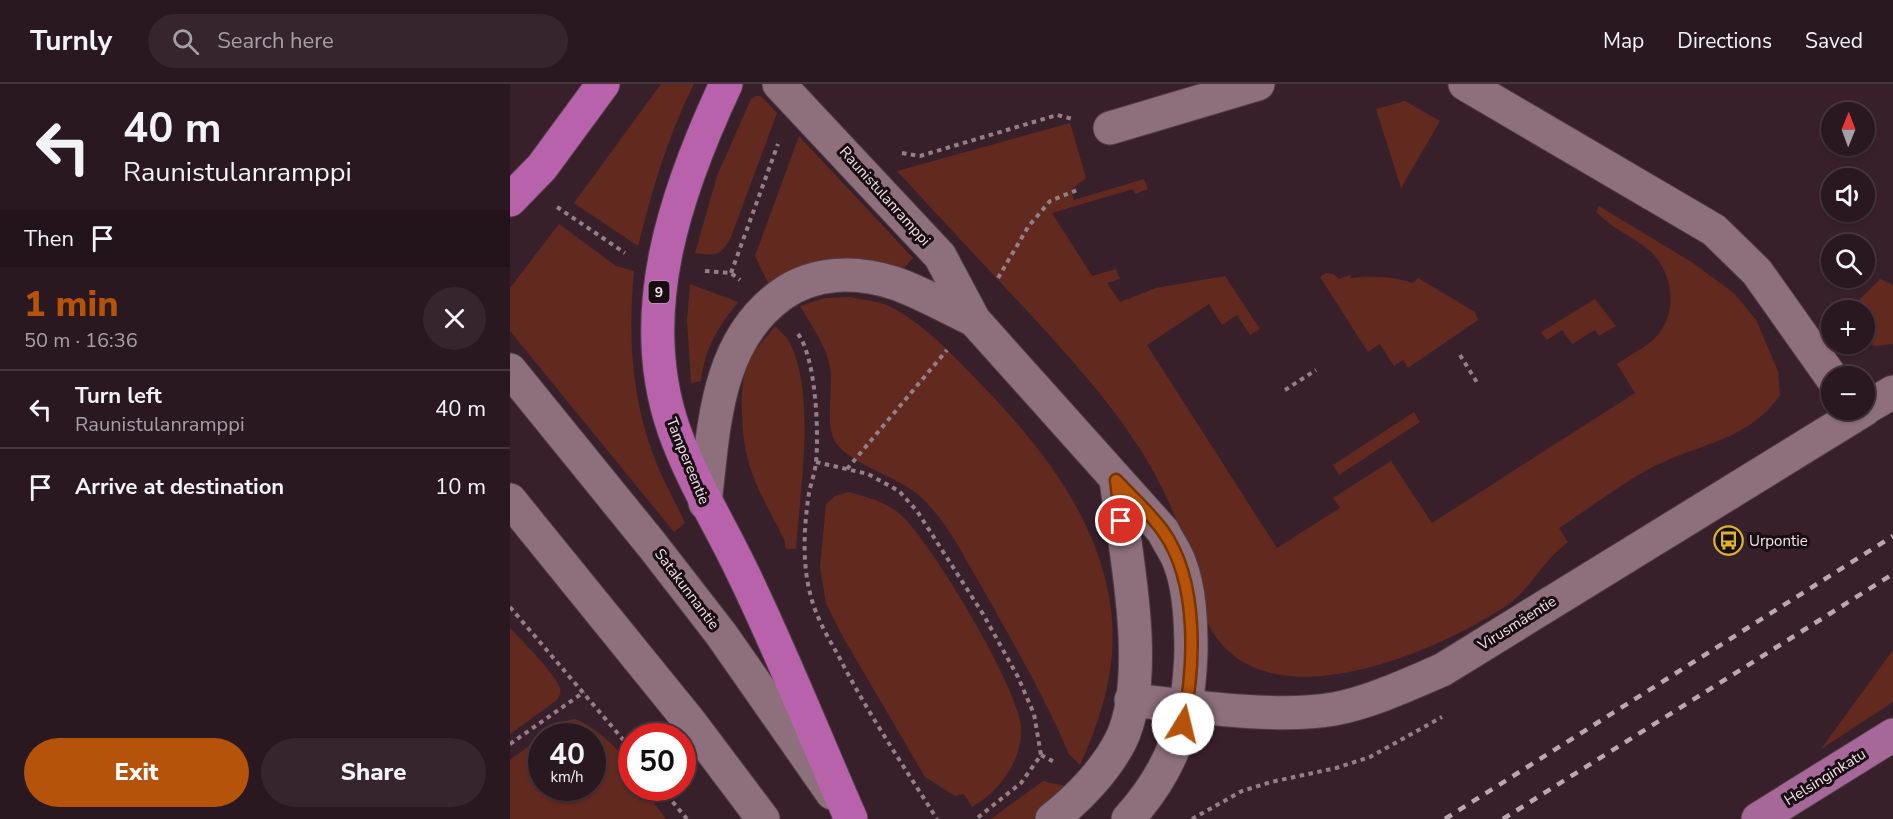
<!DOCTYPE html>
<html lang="en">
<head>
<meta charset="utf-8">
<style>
	body { margin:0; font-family:"Nunito Sans",sans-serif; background:#36252d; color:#f1f3f6; height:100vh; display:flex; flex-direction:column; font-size:22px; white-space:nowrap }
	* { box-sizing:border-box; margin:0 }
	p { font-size:20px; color:#a5a0a5 }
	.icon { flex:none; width:33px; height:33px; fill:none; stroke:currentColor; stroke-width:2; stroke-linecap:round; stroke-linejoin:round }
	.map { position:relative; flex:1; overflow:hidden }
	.details { display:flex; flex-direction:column; background:#2a1820; width:510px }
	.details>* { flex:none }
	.guide { background:#2a1820; color:#f1f3f6; overflow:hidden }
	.needle { width:39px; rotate:1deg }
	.controls { position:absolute; left:1311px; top:18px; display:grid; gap:12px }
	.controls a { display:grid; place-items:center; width:54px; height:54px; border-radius:50%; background:#2a1820; box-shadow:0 2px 4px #0004,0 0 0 2px #46373e; font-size:30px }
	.speed { position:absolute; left:18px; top:639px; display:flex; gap:12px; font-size:30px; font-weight:700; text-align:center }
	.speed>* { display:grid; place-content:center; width:78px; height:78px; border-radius:50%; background:#2a1820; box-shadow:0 2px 4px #0004,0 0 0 2px #46373e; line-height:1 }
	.speed small { font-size:15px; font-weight:400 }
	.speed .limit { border:9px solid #d22; background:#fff; color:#111 }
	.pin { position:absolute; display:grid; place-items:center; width:51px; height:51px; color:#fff; margin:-26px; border:3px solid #fff; border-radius:50%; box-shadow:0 2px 6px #0007 }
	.me { position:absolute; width:66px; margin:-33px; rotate:9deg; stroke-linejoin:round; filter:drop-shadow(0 0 4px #0008) }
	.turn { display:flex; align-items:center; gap:21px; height:126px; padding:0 24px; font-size:27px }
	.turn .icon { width:78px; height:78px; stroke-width:2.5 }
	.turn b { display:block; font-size:42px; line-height:51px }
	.then { display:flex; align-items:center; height:57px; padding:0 24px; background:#0003; gap:12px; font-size:22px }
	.round { display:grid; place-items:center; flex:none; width:63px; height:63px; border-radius:32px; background:#36252d }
	.headline { display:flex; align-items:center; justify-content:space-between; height:102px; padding:0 24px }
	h1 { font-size:36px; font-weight:800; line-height:45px; color:#b45309 }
	.primary-button { display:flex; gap:12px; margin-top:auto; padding:12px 24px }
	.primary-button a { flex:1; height:69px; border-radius:36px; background:#b45309; color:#fff; font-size:24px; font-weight:800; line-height:69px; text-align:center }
	.primary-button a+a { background:#36252d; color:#f1f3f6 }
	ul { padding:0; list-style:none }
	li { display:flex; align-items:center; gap:18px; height:78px; padding:0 24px; border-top:2px solid #46373e }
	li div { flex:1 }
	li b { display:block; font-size:22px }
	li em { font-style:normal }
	header { display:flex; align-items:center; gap:36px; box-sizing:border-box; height:84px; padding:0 30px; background:#2a1820; border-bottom:2px solid #46373e }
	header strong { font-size:28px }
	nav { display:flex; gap:33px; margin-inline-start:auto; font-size:21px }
	.search { width:420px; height:54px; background:#36252d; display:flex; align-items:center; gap:15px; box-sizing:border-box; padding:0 21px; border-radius:33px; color:#a5a0a5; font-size:22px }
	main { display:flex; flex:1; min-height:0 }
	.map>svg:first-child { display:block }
	.green { fill:#62291f }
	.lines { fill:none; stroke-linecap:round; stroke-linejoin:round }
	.street-casing { stroke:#513d47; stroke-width:35 }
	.secondary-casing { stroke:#513d47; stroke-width:35 }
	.primary-casing { stroke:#513d47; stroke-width:35 }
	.highway-casing { stroke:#513d47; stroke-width:35 }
	.path { stroke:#947f88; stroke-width:4; stroke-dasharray:4.5 4.5; stroke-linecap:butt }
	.street { stroke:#8d707c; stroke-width:33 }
	.secondary { stroke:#8d707c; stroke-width:33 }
	.primary { stroke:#a66898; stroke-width:33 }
	.highway { stroke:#b762aa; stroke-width:33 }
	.rail { stroke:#baa7af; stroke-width:4.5; stroke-dasharray:8 8; stroke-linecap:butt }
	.route-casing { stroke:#753606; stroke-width:15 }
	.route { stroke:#b45309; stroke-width:10 }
	.labels { text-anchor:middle; stroke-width:6; stroke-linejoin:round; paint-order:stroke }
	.shield { fill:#180e12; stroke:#b2a3a9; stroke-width:1.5 }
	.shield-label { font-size:14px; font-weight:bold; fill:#f4e3ea }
	.street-label { font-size:15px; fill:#f4e3ea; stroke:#180e12 }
	.poi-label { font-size:15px; fill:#f4e3ea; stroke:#180e12; text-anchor:start }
</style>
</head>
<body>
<header>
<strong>Turnly</strong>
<div class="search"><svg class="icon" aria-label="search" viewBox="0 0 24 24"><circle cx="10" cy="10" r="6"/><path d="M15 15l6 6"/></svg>Search here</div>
<nav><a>Map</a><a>Directions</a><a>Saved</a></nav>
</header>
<main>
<section class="details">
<div class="guide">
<div class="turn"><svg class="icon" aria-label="left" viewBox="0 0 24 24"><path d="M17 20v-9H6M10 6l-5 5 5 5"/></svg><div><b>40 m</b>Raunistulanramppi</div></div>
<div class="then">Then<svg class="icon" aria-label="arrive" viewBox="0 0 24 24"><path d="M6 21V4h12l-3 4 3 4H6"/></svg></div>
</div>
<div class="headline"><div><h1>1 min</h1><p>50 m · 16:36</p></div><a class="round"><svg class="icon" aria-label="close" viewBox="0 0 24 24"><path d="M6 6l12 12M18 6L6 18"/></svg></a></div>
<ul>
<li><svg class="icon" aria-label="left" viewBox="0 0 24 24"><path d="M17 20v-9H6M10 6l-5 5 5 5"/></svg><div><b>Turn left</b><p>Raunistulanramppi</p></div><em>40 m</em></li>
<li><svg class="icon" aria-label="arrive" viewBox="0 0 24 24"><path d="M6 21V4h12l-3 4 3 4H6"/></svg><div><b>Arrive at destination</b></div><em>10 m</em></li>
</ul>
<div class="primary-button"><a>Exit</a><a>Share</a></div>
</section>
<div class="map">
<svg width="1383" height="735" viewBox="0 0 1383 735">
	<rect width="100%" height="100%" fill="#38202a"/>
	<!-- green -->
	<g class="green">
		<path d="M151,0H184C158,51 142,106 128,162L64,119Z"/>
		<path d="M246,12H251L267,29L221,153C211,172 206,172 185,169L207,92L241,15Z"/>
		<polygon points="895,17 930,37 891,104 866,25"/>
		<path d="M560,39L576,94L561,106L564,116L634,95L638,105L625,110L623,105L542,129L582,192L606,185L610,195L597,199L610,218L646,204L715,192L750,245L740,251L727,231L712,241L699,220L637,261L767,464L830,424L823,414L881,377L922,439L1125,309L1107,280C1119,272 1132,265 1142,257C1171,232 1164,184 1135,163C1118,150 1102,144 1086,128L1089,122L1183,179L1225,210L1246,236L1268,287L1270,311C1240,354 1198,358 1153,378C1121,392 1080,424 1049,444L1058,458C1033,476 1021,505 996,522C927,568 759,641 702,547C686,520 679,475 669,444C660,417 645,389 630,365C599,316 560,274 521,231C476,183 431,135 387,87Z"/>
		<path d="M289,52L403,174L391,187C347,162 300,178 258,199L245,172Z"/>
		<path d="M49,140L106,182L124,187C118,250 121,313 144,373C152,395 165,417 175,439L164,448L0,247V204Z"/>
		<path d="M816,189L823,190L829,195L840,191L841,194C864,192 881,192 902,199L908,194L965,228L968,236L898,284L893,276L884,282L870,260L858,268L810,193Z"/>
		<polygon points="1370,195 1383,201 1383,260 1366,262 1355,259 1354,226 1339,226"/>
		<path d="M180,200L228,218C208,243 195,264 191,297L181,299L177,236Z"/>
		<path d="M340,213C353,216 371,217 383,224C415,242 438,266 463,292C524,354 586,428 600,518C609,576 594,628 570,681L559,670C535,613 503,559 473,505C453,472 441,443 413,415C392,393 342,382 326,359C314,342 324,305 320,283C316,261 301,241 290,222L315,214Z"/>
		<polygon points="1085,215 1106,242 1089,252 1085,246 1062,260 1052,246 1037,256 1031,248"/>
		<path d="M265,242C270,247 277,253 280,259C306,311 290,407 286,465H276L274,455C250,408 233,384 232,329C231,313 232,295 238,279C244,265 256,254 265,242Z"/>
		<polygon points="904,328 910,338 829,391 823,381"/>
		<path d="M338,408C357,413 378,418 392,432C422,460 511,607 511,645C512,677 489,708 462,723L454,710L445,712L415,693L333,553L316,519L310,483L316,420L325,412Z"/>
		<path d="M0,544C14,559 40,584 49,602C52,607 50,611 47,616L0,650Z"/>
		<polygon points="1383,566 1383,618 1311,665"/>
		<path d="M65,635C82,640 117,670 122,689C122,693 122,699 122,704H133L156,735H0V676L31,653L32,704H82V652H32L55,637Z"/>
		<polygon points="533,697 555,702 523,735 481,735"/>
	</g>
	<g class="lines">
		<defs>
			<g id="street">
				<polyline points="955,0 1204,146 1247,188 1322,294"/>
				<polyline points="600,44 748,0"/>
				<polyline points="1354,325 1383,308"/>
				<path d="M621,616C681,622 766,635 824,625C861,618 897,601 932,586L1354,326"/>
			</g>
			<g id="secondary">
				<path d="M269,0L430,172L464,236L653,447C658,458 666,468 670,480C680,506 681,539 681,567C679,635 665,683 618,735"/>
				<polyline points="0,286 142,461 211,550 322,709"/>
				<polyline points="0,416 180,638 253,735"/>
				<path d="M195,419C204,345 205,259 271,211C304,187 346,187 384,199C411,208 438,224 464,236"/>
				<path d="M542,735C568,715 596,686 611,656C642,591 615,466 606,396"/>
			</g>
			<polyline id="primary" points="1248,735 1383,651"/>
			<g id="highway">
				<path d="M216,0C166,107 123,229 164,346C181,394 207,436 229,481C270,564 304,651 341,735"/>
				<polyline points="0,116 32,83 93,0"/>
			</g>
		</defs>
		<!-- street casing -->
		<use href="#street" class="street-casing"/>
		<!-- secondary casing -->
		<use href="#secondary" class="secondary-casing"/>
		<!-- primary casing -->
		<use href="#primary" class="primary-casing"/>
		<!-- highway casing -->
		<use href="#highway" class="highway-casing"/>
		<!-- path -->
		<g class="path">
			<polyline points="392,69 410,72 547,31 563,35"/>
			<polyline points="47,123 115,169"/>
			<polyline points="195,187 221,189 230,196"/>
			<polyline points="221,189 268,60"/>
			<polyline points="488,194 518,143 540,117 567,106"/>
			<path d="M288,250C306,274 309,348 306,378C305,389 301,399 299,409C294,441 292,478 300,509C305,531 317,552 328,571C357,628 393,681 427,735"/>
			<polyline points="950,271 968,300"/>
			<polyline points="775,306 806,286"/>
			<polyline points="306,378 358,390 389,407 407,427 473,530 508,593 524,630 531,671 511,699 466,735"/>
			<polyline points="337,385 437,266"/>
			<polyline points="0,523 122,666"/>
			<polyline points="0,660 74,608"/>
			<polyline points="531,671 546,679"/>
			<polyline points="151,704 177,735"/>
			<polyline points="682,735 732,707 761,698 826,684 860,673 932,633"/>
		</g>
		<!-- street -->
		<use href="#street" class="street"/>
		<!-- secondary -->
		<use href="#secondary" class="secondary"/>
		<!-- primary -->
		<use href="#primary" class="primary"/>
		<!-- highway -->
		<use href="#highway" class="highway"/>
		<!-- rail -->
		<g class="rail">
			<polyline points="935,735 1383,452"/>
			<polyline points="993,735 1383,490"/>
		</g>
	</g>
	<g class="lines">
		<defs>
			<path id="route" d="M611,437L606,396C621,412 640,429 653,447C689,498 685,582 673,640"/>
		</defs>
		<!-- route casing -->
		<use href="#route" class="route-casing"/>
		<!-- route -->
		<use href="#route" class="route"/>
	</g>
	<!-- icons -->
	<defs>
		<symbol id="bus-ring" viewBox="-11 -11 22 22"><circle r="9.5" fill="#180e12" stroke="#dcb233" stroke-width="1.5"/><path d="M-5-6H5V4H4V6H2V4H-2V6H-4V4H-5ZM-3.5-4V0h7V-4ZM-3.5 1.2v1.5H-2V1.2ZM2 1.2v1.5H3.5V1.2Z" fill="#dcb233"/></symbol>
	</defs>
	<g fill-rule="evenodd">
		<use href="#bus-ring" x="1202" y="440" width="33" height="33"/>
	</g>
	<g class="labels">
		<!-- shield labels -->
		<rect class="shield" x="138.5" y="197" width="21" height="22" rx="4.5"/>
		<g class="shield-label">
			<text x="149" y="213">9</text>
		</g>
		<!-- street labels -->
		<g class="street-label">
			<text transform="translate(375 112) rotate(48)" y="5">Raunistulanramppi</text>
			<text transform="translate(178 377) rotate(68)" y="5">Tampereentie</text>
			<text transform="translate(177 505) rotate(53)" y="5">Satakunnantie</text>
			<text transform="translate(1007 539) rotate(-32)" y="5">Virusmäentie</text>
			<text transform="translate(1315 693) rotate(-32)" y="5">Helsinginkatu</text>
		</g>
		<!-- poi labels -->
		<g class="poi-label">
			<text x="1239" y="462">Urpontie</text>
		</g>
	</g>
</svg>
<div class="controls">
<a><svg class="needle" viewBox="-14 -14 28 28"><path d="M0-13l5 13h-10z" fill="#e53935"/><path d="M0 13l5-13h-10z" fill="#a5a0a5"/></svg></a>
<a><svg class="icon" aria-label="sound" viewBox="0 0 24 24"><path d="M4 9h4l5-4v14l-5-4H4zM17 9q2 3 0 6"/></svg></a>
<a><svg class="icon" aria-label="search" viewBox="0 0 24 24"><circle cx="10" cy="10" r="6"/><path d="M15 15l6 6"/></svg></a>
<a>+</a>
<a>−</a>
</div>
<div class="speed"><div>40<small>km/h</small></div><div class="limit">50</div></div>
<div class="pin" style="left:611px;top:437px;background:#d93025"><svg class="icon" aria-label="arrive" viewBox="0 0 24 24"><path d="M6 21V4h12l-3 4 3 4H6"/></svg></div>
<svg class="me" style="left:673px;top:640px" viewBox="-20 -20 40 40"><circle r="19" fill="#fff"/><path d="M0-13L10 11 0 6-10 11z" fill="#b45309"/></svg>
</div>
</main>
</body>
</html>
